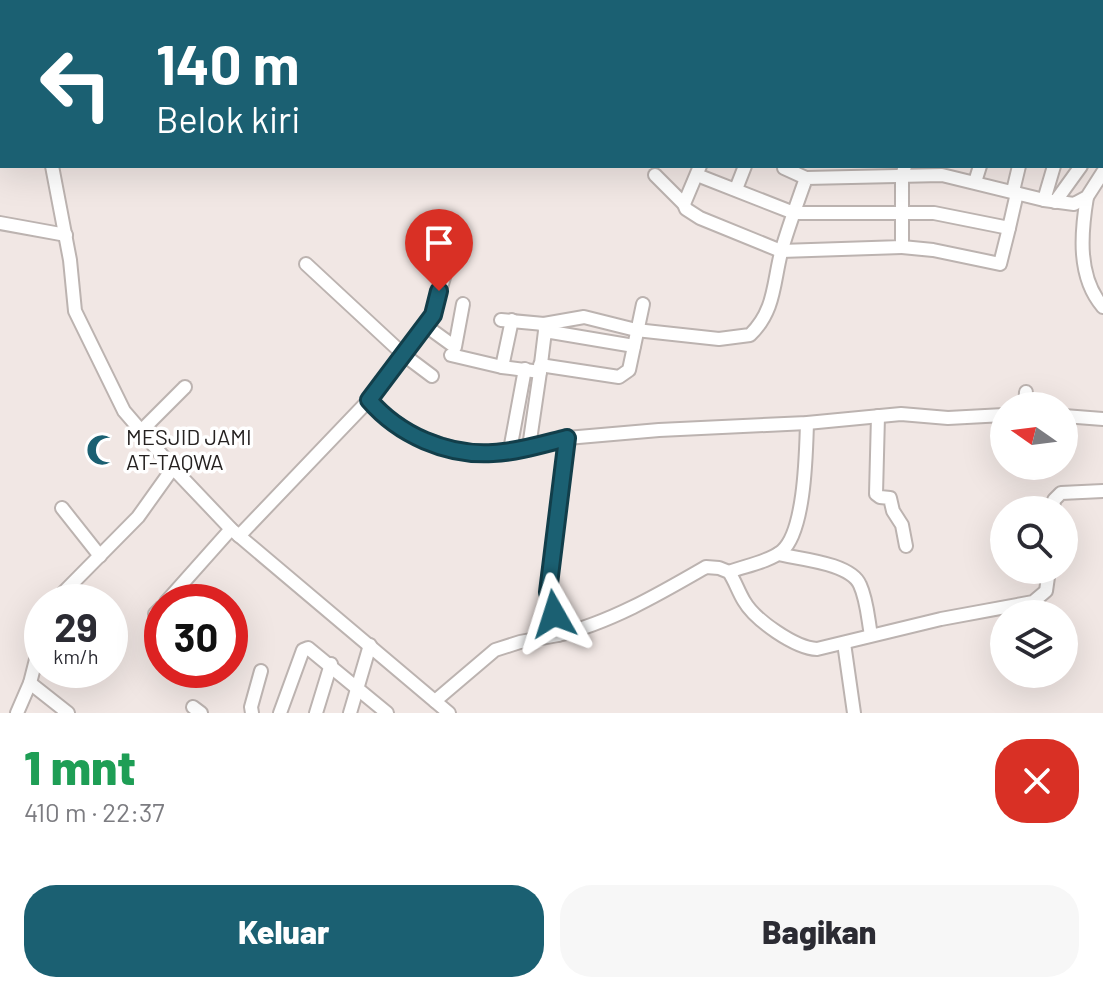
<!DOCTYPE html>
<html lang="id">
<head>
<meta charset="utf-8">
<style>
	body { margin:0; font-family:Barlow,sans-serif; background:#f7f7f7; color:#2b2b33; height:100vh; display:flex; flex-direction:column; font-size:30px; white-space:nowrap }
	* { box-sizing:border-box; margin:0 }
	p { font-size:26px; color:#7c7c81 }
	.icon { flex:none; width:44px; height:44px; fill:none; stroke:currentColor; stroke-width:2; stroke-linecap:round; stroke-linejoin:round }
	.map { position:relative; height:713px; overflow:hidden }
	.drawer { display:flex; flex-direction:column; background:#fff; flex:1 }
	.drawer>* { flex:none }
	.guide { position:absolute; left:0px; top:0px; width:1104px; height:168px; box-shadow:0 8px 32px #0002; background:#1b6072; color:#fff; overflow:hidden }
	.needle { width:52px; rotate:284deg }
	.buttons { position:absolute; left:990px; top:392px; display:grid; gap:16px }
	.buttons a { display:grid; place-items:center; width:88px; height:88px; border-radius:50%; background:#fff; box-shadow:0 8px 32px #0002; font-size:40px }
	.speed { position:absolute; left:24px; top:584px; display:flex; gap:16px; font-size:40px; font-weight:700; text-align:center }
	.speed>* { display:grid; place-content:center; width:104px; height:104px; border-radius:50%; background:#fff; box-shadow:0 8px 32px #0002; line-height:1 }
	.speed small { font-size:20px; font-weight:400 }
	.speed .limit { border:12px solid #d22; background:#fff; color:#111 }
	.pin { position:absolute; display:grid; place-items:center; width:68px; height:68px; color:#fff; margin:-82px -34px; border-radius:50% 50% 50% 0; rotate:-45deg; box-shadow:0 0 8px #0007 }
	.pin .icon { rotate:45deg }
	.me { position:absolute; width:88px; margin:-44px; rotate:354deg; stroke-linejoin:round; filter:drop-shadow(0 0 6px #0008) }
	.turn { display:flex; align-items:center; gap:28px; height:168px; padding:0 24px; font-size:36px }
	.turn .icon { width:104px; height:104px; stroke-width:2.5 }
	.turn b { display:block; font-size:56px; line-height:68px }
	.round { display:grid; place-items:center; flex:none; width:84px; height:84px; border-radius:32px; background:#f7f7f7 }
	.headline { display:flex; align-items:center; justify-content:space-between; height:136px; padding:0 24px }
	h1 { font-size:48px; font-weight:800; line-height:60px; color:#1e9e55 }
	.cta { display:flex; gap:16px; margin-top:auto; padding:16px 24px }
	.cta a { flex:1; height:92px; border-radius:32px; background:#1b6072; color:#fff; font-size:32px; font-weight:800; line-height:92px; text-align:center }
	.cta a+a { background:#f7f7f7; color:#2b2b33 }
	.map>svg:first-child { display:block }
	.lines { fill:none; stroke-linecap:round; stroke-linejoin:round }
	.minor-casing { stroke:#bcb3b0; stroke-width:16 }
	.minor { stroke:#fff; stroke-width:12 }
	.route-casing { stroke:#123e4a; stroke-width:20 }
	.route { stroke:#1b6072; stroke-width:14 }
	.labels { text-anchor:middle; stroke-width:7; stroke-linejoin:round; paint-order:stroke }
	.poi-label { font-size:22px; fill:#252120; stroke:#fff; text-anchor:start }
</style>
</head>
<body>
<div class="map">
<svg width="1103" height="713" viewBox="0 0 1103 713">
	<rect width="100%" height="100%" fill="#f1e7e4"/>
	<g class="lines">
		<defs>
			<g id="minor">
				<polyline points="895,0 897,2"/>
				<polyline points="1066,0 1069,2"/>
				<polyline points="39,2 44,0"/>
				<polyline points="831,2 832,0"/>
				<polyline points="870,2 871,0"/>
				<polyline points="1047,2 1051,0"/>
				<polyline points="0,17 2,18"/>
				<polyline points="1102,42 1103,43"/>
				<polyline points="1102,74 1103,73"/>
				<polyline points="1102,137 1103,135"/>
				<polyline points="52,166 70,260 75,311 124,411 173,468 231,529 449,713"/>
				<polyline points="700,166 684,204 686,209 700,218 781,251 902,247 902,176 905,166"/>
				<polyline points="784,166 784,168 806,178"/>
				<polyline points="655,175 684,204"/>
				<polyline points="697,175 794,213 934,213 1009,228 1017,193"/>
				<polyline points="975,182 980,166"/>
				<polyline points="736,189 745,166"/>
				<polyline points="1013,191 1019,166"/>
				<path d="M1087,197C1081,233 1077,277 1103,307"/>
				<polyline points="1044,200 1054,166"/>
				<polyline points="1055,202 1081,166"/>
				<polyline points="0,223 66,235"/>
				<polyline points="902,247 933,250 1000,264 1009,228"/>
				<polyline points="501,320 544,324"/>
				<polyline points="426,326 455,347 463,304"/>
				<path d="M545,331L544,324L584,317L636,330L719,339L750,335C776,310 773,281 782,249C789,225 798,201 806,178L942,175L1044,200L1074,204L1087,197L1103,172"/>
				<polyline points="451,355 502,367 540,372 529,447"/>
				<polyline points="540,365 619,377 629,370 643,304"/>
				<polyline points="502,367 512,320"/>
				<polyline points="540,372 545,331 634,346"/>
				<polyline points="432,376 404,355 433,315 447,267 458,246"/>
				<polyline points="369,400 381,412 417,437 465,452 495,453 567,438 659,430 807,423 901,414 948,418 1004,415"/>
				<polyline points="1025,406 1026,392"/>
				<polyline points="878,416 876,494 880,497 890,498 893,511 902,525 906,546"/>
				<polyline points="1064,416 1103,419"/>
				<polyline points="140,432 185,387"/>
				<polyline points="510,450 525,369"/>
				<polyline points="62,508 100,556"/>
				<polyline points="1053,510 1054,500 1061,493 1103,491"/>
				<polyline points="239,536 369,400 404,355 306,264"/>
				<path d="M778,554C799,559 851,563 860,585C867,600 868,619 871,635"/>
				<path d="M729,572C744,566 769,562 782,551C805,531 806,453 807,423"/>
				<polyline points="54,602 138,517 173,468"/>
				<polyline points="166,602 231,529"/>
				<polyline points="155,614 162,607"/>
				<path d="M558,635C610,623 661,593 706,567L719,568L729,572C735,581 738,591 744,601C755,620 795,648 817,649L941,619L1033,602L1046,591L1049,570"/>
				<polyline points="844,643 854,713"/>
				<polyline points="30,683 68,713"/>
				<polyline points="435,701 495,650 520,642 558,635 548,592 567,438"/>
				<polyline points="193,707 201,713"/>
				<polyline points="17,713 30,683 42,636"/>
				<polyline points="252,713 251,707 261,671"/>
				<polyline points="280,713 303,650 308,648 387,713"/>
				<polyline points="316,713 331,664"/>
				<polyline points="350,713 370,645"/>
			</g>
		</defs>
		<!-- minor casing -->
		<use href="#minor" class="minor-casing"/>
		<!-- minor -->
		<use href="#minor" class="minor"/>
	</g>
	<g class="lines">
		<defs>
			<path id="route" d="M439,291L433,315L369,400C399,435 447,456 493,453C517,452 543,444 567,438L548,592L554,614"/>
		</defs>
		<!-- route casing -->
		<use href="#route" class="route-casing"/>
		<!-- route -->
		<use href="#route" class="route"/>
	</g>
	<!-- icons -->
	<defs>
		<symbol id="mosque-bare" viewBox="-9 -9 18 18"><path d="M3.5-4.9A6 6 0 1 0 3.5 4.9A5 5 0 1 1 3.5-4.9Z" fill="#1b6072" stroke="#fff" stroke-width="2.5" paint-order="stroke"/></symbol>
	</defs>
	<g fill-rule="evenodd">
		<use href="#mosque-bare" x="80" y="428" width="44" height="44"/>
	</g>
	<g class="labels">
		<!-- poi labels -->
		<g class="poi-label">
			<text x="126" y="445">MESJID JAMI<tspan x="126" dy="25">AT-TAQWA</tspan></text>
		</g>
	</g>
</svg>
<div class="buttons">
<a><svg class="needle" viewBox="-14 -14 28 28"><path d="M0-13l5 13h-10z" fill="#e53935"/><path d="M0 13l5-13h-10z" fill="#7c7c81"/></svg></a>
<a><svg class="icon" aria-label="search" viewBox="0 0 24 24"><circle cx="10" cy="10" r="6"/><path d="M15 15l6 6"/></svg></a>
<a><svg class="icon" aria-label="layers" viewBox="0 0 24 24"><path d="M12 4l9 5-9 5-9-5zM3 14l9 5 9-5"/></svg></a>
</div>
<div class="speed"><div>29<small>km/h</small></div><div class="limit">30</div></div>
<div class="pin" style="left:439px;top:291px;background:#d93025"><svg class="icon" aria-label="arrive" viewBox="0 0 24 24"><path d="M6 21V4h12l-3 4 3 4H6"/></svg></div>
<svg class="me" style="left:554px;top:614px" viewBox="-20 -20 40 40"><path d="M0-17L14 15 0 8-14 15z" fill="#1b6072" stroke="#fff" stroke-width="4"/></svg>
<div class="guide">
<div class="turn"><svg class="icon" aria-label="left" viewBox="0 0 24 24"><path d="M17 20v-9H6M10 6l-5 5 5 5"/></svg><div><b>140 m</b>Belok kiri</div></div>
</div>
</div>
<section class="drawer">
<div class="headline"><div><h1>1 mnt</h1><p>410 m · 22:37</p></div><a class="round" style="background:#d93025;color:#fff"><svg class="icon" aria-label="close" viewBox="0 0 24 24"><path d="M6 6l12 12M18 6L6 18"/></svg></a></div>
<div class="cta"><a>Keluar</a><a>Bagikan</a></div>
</section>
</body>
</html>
